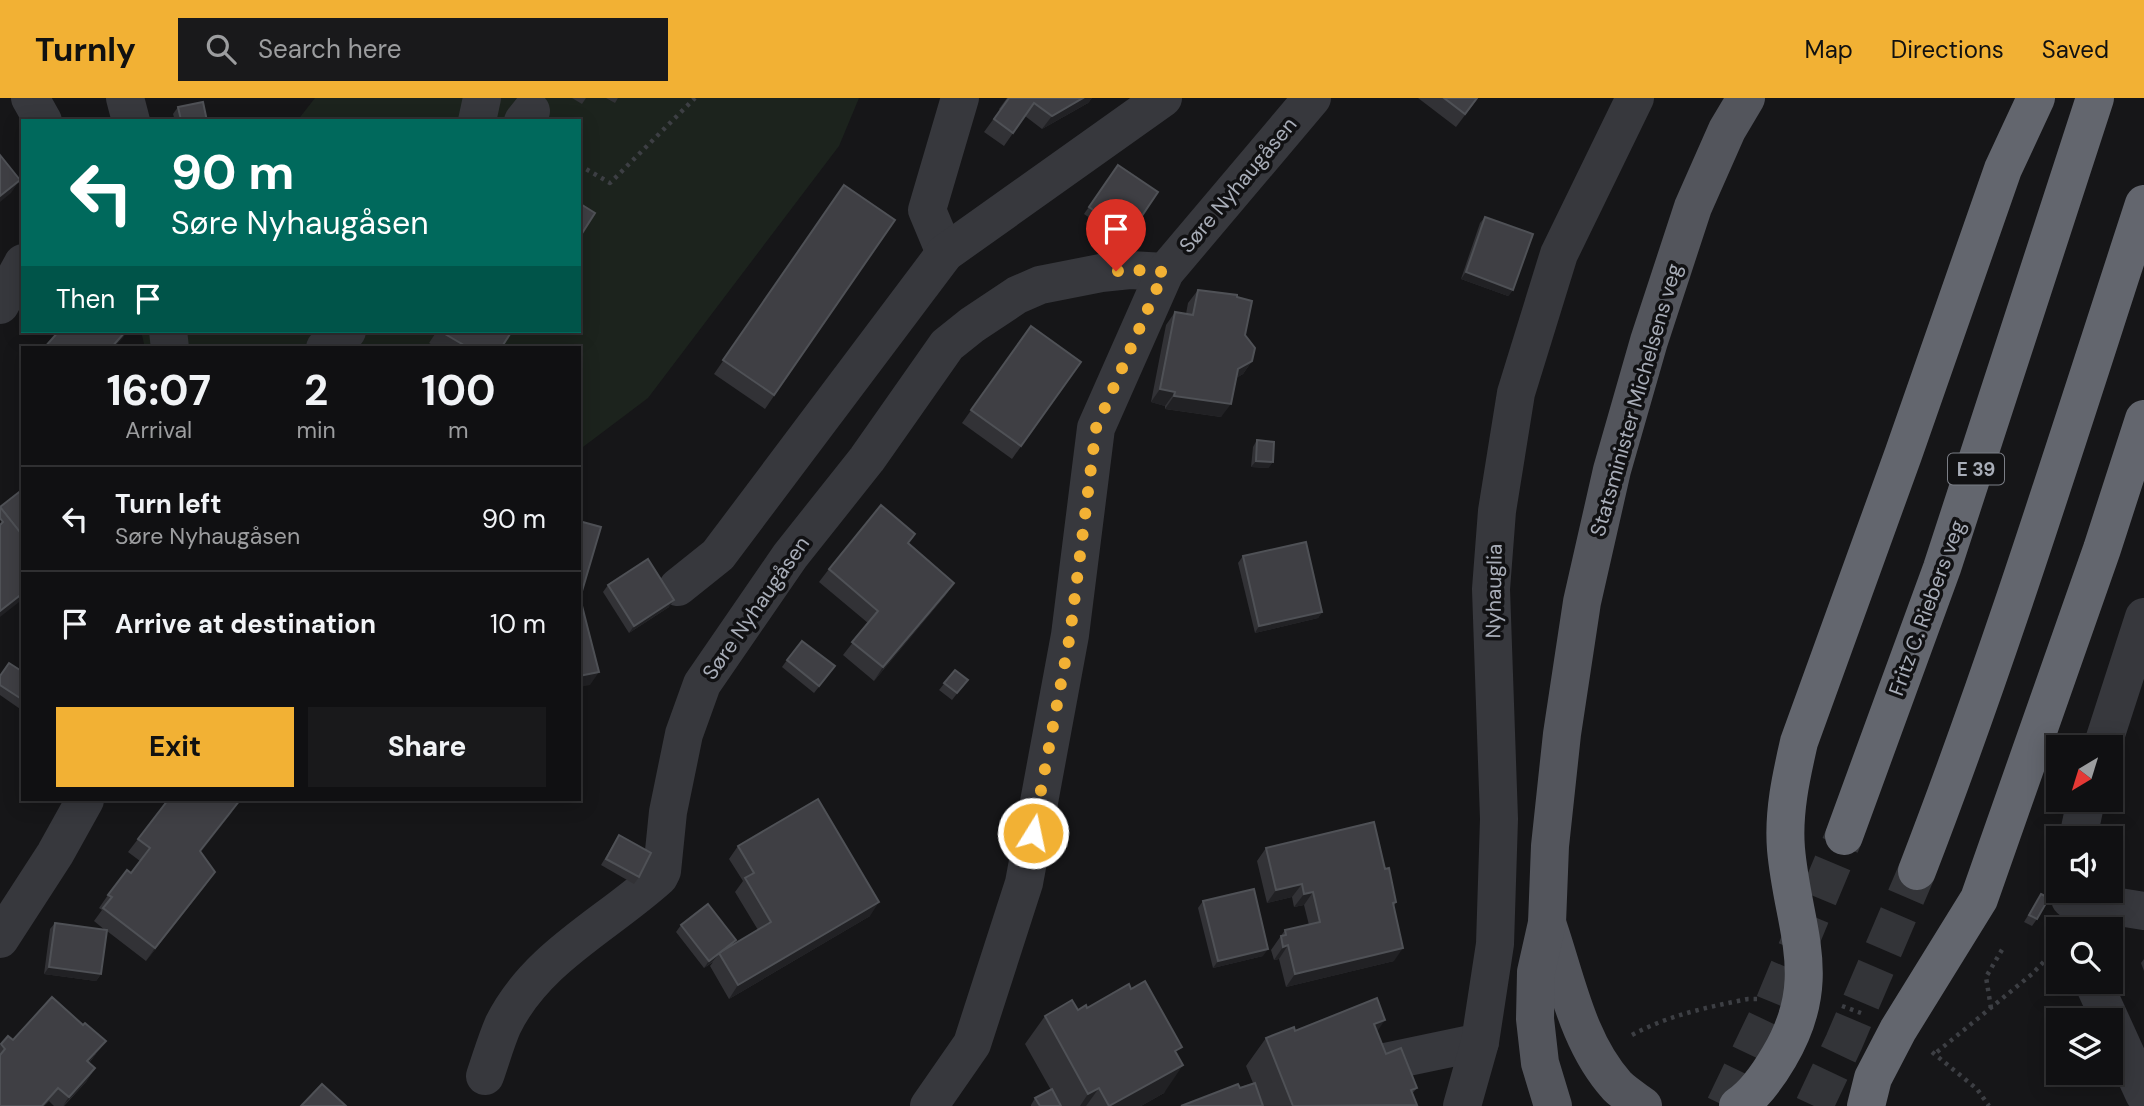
<!DOCTYPE html>
<html lang="en">
<head>
<meta charset="utf-8">
<style>
	body { margin:0; font-family:"DM Sans",sans-serif; background:#19191b; color:#f1f3f6; height:100vh; display:flex; flex-direction:column; font-size:26px; white-space:nowrap }
	* { box-sizing:border-box; margin:0 }
	p { font-size:23px; color:#9c9d9f }
	.icon { flex:none; width:38px; height:38px; fill:none; stroke:currentColor; stroke-width:2; stroke-linecap:round; stroke-linejoin:round }
	.map { position:relative; flex:1; overflow:hidden }
	.details { position:absolute; left:21px; top:248px; width:560px; height:455px; display:flex; flex-direction:column; background:#101012; border-radius:0px; box-shadow:0 4px 18px #0003,0 0 0 2px #303032 }
	.details>* { flex:none }
	.guide { position:absolute; left:21px; top:21px; width:560px; height:214px; border-radius:0px; box-shadow:0 4px 18px #0003,0 0 0 2px #303032; background:#00695c; color:#fff; overflow:hidden }
	.needle { width:46px; rotate:218deg }
	.fabs { position:absolute; left:2046px; top:637px; display:grid; gap:14px }
	.fabs a { display:grid; place-items:center; width:77px; height:77px; border-radius:0px; background:#101012; box-shadow:0 4px 18px #0003,0 0 0 2px #303032; font-size:35px }
	.pin { position:absolute; display:grid; place-items:center; width:60px; height:60px; color:#fff; margin:-72px -30px; border-radius:50% 50% 50% 0; rotate:-45deg; box-shadow:0 0 7px #0007 }
	.pin .icon { rotate:45deg }
	.me { position:absolute; width:77px; margin:-38px; rotate:10deg; stroke-linejoin:round; filter:drop-shadow(0 0 5px #0008) }
	.turn { display:flex; align-items:center; gap:24px; height:147px; padding:0 35px; font-size:32px }
	.turn .icon { width:91px; height:91px; stroke-width:2.5 }
	.turn b { display:block; font-size:49px; line-height:60px }
	.then { display:flex; align-items:center; height:66px; padding:0 35px; background:#0003; gap:14px; font-size:26px }
	.eta { display:flex; justify-content:space-evenly; align-items:center; height:119px; text-align:center }
	.eta b { font-size:42px; font-weight:700; line-height:49px }
	.cta { display:flex; gap:14px; margin-top:auto; padding:14px 35px }
	.cta a { flex:1; height:80px; border-radius:0px; background:#f2b134; color:#111; font-size:28px; font-weight:700; line-height:80px; text-align:center }
	.cta a+a { background:#19191b; color:#f1f3f6 }
	ul { padding:0; list-style:none }
	li { display:flex; align-items:center; gap:21px; height:105px; padding:0 35px; border-top:2px solid #303032 }
	li div { flex:1 }
	li b { display:block; font-size:26px }
	li em { font-style:normal }
	header { display:flex; align-items:center; gap:42px; box-sizing:border-box; height:98px; padding:0 35px; background:#f2b134; color:#111 }
	header strong { font-size:33px }
	nav { display:flex; gap:38px; margin-inline-start:auto; font-size:24px }
	.search { width:490px; height:63px; background:#19191b; display:flex; align-items:center; gap:18px; box-sizing:border-box; padding:0 24px; border-radius:0px; color:#9c9d9f; font-size:26px }
	.map>svg:first-child { display:block }
	.green { fill:#1c231d }
	.lines { fill:none; stroke-linecap:round; stroke-linejoin:round }
	.highway-tunnel { stroke:#333438; stroke-width:38; stroke-dasharray:38 19; stroke-linecap:butt }
	.path { stroke:#3d3f44; stroke-width:4.5; stroke-dasharray:3.5 5; stroke-linecap:butt }
	.minor { stroke:#37383d; stroke-width:38 }
	.major { stroke:#53555c; stroke-width:38 }
	.highway { stroke:#63666e; stroke-width:38 }
	.wall { fill:#323236 }
	.shaded-wall { fill:#212124 }
	.building { fill:#3f3f44; stroke:#4f5156; stroke-width:2 }
	.route { stroke:#f2b134; stroke-width:12; stroke-dasharray:0 21.6 }
	.labels { text-anchor:middle; stroke-width:7; stroke-linejoin:round; paint-order:stroke }
	.shield { fill:#111113; stroke:#7b7e86; stroke-width:2 }
	.shield-label { font-size:19px; font-weight:bold; fill:#a8adb8 }
	.street-label { font-size:21px; fill:#a8adb8; stroke:#111113 }
</style>
</head>
<body>
<header>
<strong>Turnly</strong>
<div class="search"><svg class="icon" aria-label="search" viewBox="0 0 24 24"><circle cx="10" cy="10" r="6"/><path d="M15 15l6 6"/></svg>Search here</div>
<nav><a>Map</a><a>Directions</a><a>Saved</a></nav>
</header>
<div class="map">
<svg width="2144" height="1008" viewBox="0 0 2144 1008">
	<rect width="100%" height="100%" fill="#161618"/>
	<!-- green -->
	<polygon class="green" points="315,0 859,0 839,48 648,300 579,352 579,250 145,250 141,233 579,233 579,23 297,23"/>
	<g class="lines">
		<!-- highway-tunnel -->
		<g class="highway-tunnel">
			<polyline points="1725,1008 1774,906 1844,738"/>
			<polyline points="1814,1008 1844,944 1917,773"/>
		</g>
		<!-- path -->
		<g class="path">
			<polyline points="579,67 610,85 695,0"/>
			<polyline points="1842,908 1861,915"/>
			<polyline points="1991,910 1986,879 2003,850"/>
			<path d="M1632,937C1669,917 1708,909 1748,901H1757"/>
			<polyline points="1932,954 1977,991 1989,1008"/>
			<polyline points="1937,954 2032,876 2058,849"/>
		</g>
		<!-- minor -->
		<g class="minor">
			<polyline points="30,0 43,23"/>
			<polyline points="125,0 131,23"/>
			<polyline points="477,23 482,0"/>
			<polyline points="523,23 531,13"/>
			<polyline points="945,155 927,112 960,0"/>
			<polyline points="0,207 23,165"/>
			<polyline points="168,233 170,250"/>
			<polyline points="325,250 347,233"/>
			<polyline points="678,489 718,457 945,155 1163,0"/>
			<polyline points="2102,649 2144,519"/>
			<polyline points="2078,740 2086,702"/>
			<polyline points="2070,801 2144,813"/>
			<polyline points="0,841 55,756 85,702"/>
			<polyline points="2093,884 2144,996"/>
			<polyline points="1375,966 1480,944"/>
			<path d="M485,978C491,961 496,943 503,927C536,860 606,827 659,779L662,773L668,714L684,636L702,586L790,458L867,361L947,247L972,227L1017,197L1040,187L1101,175L1130,172L1165,174"/>
			<polyline points="929,1008 972,946 1024,785 1070,537 1096,330 1165,174 1312,0"/>
			<polyline points="1462,1008 1480,944 1495,846 1499,721 1491,491 1497,413 1516,295 1559,156 1635,0"/>
		</g>
		<!-- major -->
		<g class="major">
			<path d="M1547,825C1566,879 1577,944 1617,988C1624,995 1635,1002 1643,1008"/>
			<polyline points="1553,1008 1540,965 1535,921 1536,874 1547,825 1550,748 1562,636 1582,504 1612,372 1649,243 1693,109 1727,32 1746,0"/>
		</g>
		<!-- highway -->
		<g class="highway">
			<polyline points="1844,738 1942,470 2095,0"/>
			<path d="M1917,773C2002,553 2071,329 2144,106"/>
			<path d="M1738,1008C1755,997 1769,976 1779,959C1826,880 1793,831 1786,751C1783,715 1791,679 1799,644L1903,357L2003,71L2036,0"/>
			<polyline points="1866,1008 1873,980 1898,932 1979,801 2102,451 2144,321"/>
		</g>
	</g>
	<!-- wall -->
	<g class="wall">
		<polygon points="572,0 586,0 582,6"/>
		<polygon points="606,0 618,0 615,5"/>
		<polygon points="1007,0 1092,0 1088,5 1042,31 1025,18 1004,48 984,34 1000,12 999,11"/>
		<polygon points="1418,0 1478,0 1456,29"/>
		<polygon points="178,9 207,23 175,23 173,16"/>
		<polygon points="1118,67 1158,94 1124,143 1084,116"/>
		<polygon points="844,87 895,122 765,311 714,276"/>
		<polygon points="1485,119 1513,192 1508,198 1461,181 1480,125"/>
		<polygon points="1198,192 1237,199 1245,237 1252,263 1243,276 1236,280 1221,319 1165,311 1165,308 1151,304 1166,227 1175,214 1186,216 1188,205"/>
		<polygon points="1031,228 1081,264 1012,361 962,325"/>
		<polygon points="437,233 512,233 501,250 438,250 429,245"/>
		<polygon points="1257,342 1273,364 1268,370 1251,369 1253,349"/>
		<polygon points="1243,458 1322,514 1318,520 1255,535 1238,465"/>
		<polygon points="829,471 954,485 945,498 874,583 843,557 868,525 819,484"/>
		<polygon points="608,487 669,509 629,535 603,494"/>
		<polygon points="787,562 830,575 814,595 782,569"/>
		<polygon points="955,572 968,582 952,602 939,592"/>
		<polygon points="23,574 23,613 0,597 0,578"/>
		<polygon points="232,714 200,754 206,787 146,863 107,833 101,876 96,883 44,876 50,831 55,825 105,832 94,823 102,812 99,810 108,797 131,775 140,763 128,754 138,741"/>
		<polygon points="619,737 639,779 634,786 601,767"/>
		<polygon points="738,748 870,818 729,901 710,868 713,864 704,870 676,834 681,827 734,846 758,832 735,794 743,783 729,761"/>
		<polygon points="1266,750 1385,771 1396,804 1394,808 1394,863 1286,889 1279,861 1274,862 1271,852 1285,832 1309,827 1304,807 1294,809 1292,799 1267,805 1257,763"/>
		<polygon points="2041,796 2037,821 2032,828 2024,824"/>
		<polygon points="1203,803 1263,858 1213,870 1198,810"/>
		<polygon points="2144,861 2144,873 2141,865"/>
		<polygon points="1131,891 1177,956 1164,995 1141,1008 1031,1008 1031,1007 1035,1000 1051,992 1025,946 1045,918 1087,910"/>
		<polygon points="1295,933 1377,934 1386,956 1417,990 1412,996 1417,1008 1181,1008 1253,985 1246,968 1266,940"/>
		<polygon points="8,938 13,942 96,956 89,965 95,970 86,984 64,1008 54,1008 49,1003 44,1008 0,1008 0,947"/>
	</g>
	<!-- shaded-wall -->
	<g class="shaded-wall">
		<polygon points="1083,0 1092,0 1088,5 1042,31 1052,18"/>
		<polygon points="20,82 11,95 0,104 0,98"/>
		<polygon points="1466,174 1513,192 1508,198 1461,181"/>
		<polygon points="126,233 127,233 123,240 113,250 111,250"/>
		<polygon points="1252,263 1243,276 1229,284 1238,271"/>
		<polygon points="1160,291 1175,294 1165,308 1151,304"/>
		<polygon points="1174,298 1231,306 1221,319 1165,311"/>
		<polygon points="1256,363 1273,364 1268,370 1251,369"/>
		<polygon points="954,485 945,498 874,583 883,569"/>
		<polygon points="23,495 23,501 0,519 0,513"/>
		<polygon points="674,502 669,509 629,535 634,528"/>
		<polygon points="1322,514 1318,520 1255,535 1259,528"/>
		<polygon points="599,574 590,587 579,589 579,578"/>
		<polygon points="240,702 232,714 191,767 200,753"/>
		<polygon points="215,774 206,787 146,863 155,850"/>
		<polygon points="1302,786 1292,799 1267,805 1276,792"/>
		<polygon points="1313,794 1304,807 1294,809 1304,796"/>
		<polygon points="879,804 870,818 729,901 738,887"/>
		<polygon points="1288,847 1279,861 1274,862 1283,849"/>
		<polygon points="1403,850 1394,863 1286,889 1295,876"/>
		<polygon points="1268,851 1263,858 1213,870 1218,863"/>
		<polygon points="718,857 713,863 704,870 709,863"/>
		<polygon points="49,869 101,876 96,883 44,876"/>
		<polygon points="1385,922 1366,950 1374,926"/>
		<polygon points="106,943 96,956 78,977 87,963"/>
		<polygon points="1183,967 1164,995 1141,1008 1110,1008"/>
		<polygon points="95,970 86,984 63,1008 69,999"/>
		<polygon points="58,990 44,1008 42,1008"/>
		<polygon points="1099,990 1086,1008 1080,1008 1088,996"/>
	</g>
	<!-- building -->
	<g class="building">
		<polygon points="1009,0 1083,0 1052,18 1034,5 1013,35 994,21"/>
		<polygon points="1444,0 1477,0 1465,16"/>
		<polygon points="203,4 207,23 176,23 181,22 178,9"/>
		<polygon points="0,57 20,82 0,98"/>
		<polygon points="1118,67 1158,94 1129,137 1089,109"/>
		<polygon points="844,87 895,122 774,297 723,262"/>
		<polygon points="579,105 595,115 579,140"/>
		<polygon points="1485,119 1533,136 1513,192 1466,174"/>
		<polygon points="1198,192 1237,197 1237,199 1252,203 1245,237 1255,250 1252,263 1238,271 1231,306 1174,298 1175,294 1160,291 1175,214 1193,217"/>
		<polygon points="1031,228 1081,264 1021,348 971,312"/>
		<polygon points="59,233 126,233 111,250 44,250"/>
		<polygon points="440,233 512,233 501,250 469,250"/>
		<polygon points="1257,342 1274,344 1273,364 1256,363"/>
		<polygon points="23,391 23,438 0,409"/>
		<polygon points="881,407 915,436 908,445 954,485 883,569 852,544 878,513 829,471"/>
		<polygon points="0,409 23,438 23,495 0,513 0,427 3,424 0,420"/>
		<polygon points="579,423 601,429 580,500 599,574 579,578"/>
		<polygon points="1306,444 1322,514 1259,528 1243,458"/>
		<polygon points="648,461 674,502 634,528 608,487"/>
		<polygon points="802,543 835,568 819,588 787,562"/>
		<polygon points="9,565 23,574 23,602 0,587 0,578"/>
		<polygon points="955,572 968,582 957,595 944,585"/>
		<polygon points="818,701 879,804 738,887 719,855 771,824 745,780 754,775 738,748"/>
		<polygon points="168,702 240,702 200,753 215,774 155,850 103,810 112,799 108,797 127,772 131,775 150,750 138,741"/>
		<polygon points="1374,724 1385,771 1389,770 1396,804 1393,805 1403,850 1295,876 1288,847 1283,849 1281,838 1286,837 1285,832 1320,824 1313,794 1304,796 1302,786 1276,792 1266,750"/>
		<polygon points="619,737 651,755 639,779 606,761"/>
		<polygon points="1254,791 1268,851 1218,863 1203,803"/>
		<polygon points="2041,796 2049,800 2037,821 2029,817"/>
		<polygon points="708,806 736,842 709,863 681,827"/>
		<polygon points="55,825 107,832 101,876 49,869"/>
		<polygon points="1145,883 1182,949 1175,953 1183,967 1109,1008 1099,990 1088,996 1045,918 1072,902 1078,912 1086,907 1087,910 1129,886 1131,891"/>
		<polygon points="52,899 83,927 85,925 106,943 87,963 95,970 69,999 58,990 42,1008 0,1008 0,957 5,951 1,946 8,938 13,942"/>
		<polygon points="1377,900 1385,922 1374,926 1386,956 1401,950 1417,990 1411,992 1417,1007 1293,1008 1266,940 1294,929 1295,933"/>
		<polygon points="1255,985 1263,1008 1181,1008 1238,986 1240,990"/>
		<polygon points="322,986 346,1008 301,1008"/>
		<polygon points="1052,991 1061,1008 1040,1008 1035,1000"/>
	</g>
	<g class="lines">
		<!-- route -->
		<polyline class="route" points="1033,735 1070,537 1096,330 1164,174 1145,172 1116,173"/>
	</g>
	<g class="labels">
		<!-- shield labels -->
		<rect class="shield" x="1948" y="355.5" width="56" height="31" rx="5"/>
		<g class="shield-label">
			<text x="1976" y="378">E 39</text>
		</g>
		<!-- street labels -->
		<g class="street-label">
			<text transform="translate(1238 87) rotate(-50)" y="7">Søre Nyhaugåsen</text>
			<text transform="translate(1636 302) rotate(-74)" y="7">Statsminister Michelsens veg</text>
			<text transform="translate(1494 493) rotate(-89)" y="7">Nyhauglia</text>
			<text transform="translate(756 510) rotate(-55)" y="7">Søre Nyhaugåsen</text>
			<text transform="translate(1927 510) rotate(-70)" y="7">Fritz C. Riebers veg</text>
		</g>
	</g>
</svg>
<div class="fabs">
<a><svg class="needle" viewBox="-14 -14 28 28"><path d="M0-13l5 13h-10z" fill="#e53935"/><path d="M0 13l5-13h-10z" fill="#9c9d9f"/></svg></a>
<a><svg class="icon" aria-label="sound" viewBox="0 0 24 24"><path d="M4 9h4l5-4v14l-5-4H4zM17 9q2 3 0 6"/></svg></a>
<a><svg class="icon" aria-label="search" viewBox="0 0 24 24"><circle cx="10" cy="10" r="6"/><path d="M15 15l6 6"/></svg></a>
<a><svg class="icon" aria-label="layers" viewBox="0 0 24 24"><path d="M12 4l9 5-9 5-9-5zM3 14l9 5 9-5"/></svg></a>
</div>
<div class="pin" style="left:1116px;top:173px;background:#d93025"><svg class="icon" aria-label="arrive" viewBox="0 0 24 24"><path d="M6 21V4h12l-3 4 3 4H6"/></svg></div>
<svg class="me" style="left:1033px;top:735px" viewBox="-20 -20 40 40"><circle r="17" fill="#f2b134" stroke="#fff" stroke-width="3"/><path d="M0-11L8 9 0 5-8 9z" fill="#fff"/></svg>
<div class="guide">
<div class="turn"><svg class="icon" aria-label="left" viewBox="0 0 24 24"><path d="M17 20v-9H6M10 6l-5 5 5 5"/></svg><div><b>90 m</b>Søre Nyhaugåsen</div></div>
<div class="then">Then<svg class="icon" aria-label="arrive" viewBox="0 0 24 24"><path d="M6 21V4h12l-3 4 3 4H6"/></svg></div>
</div>
<section class="details">
<div class="eta">
<div><b>16:07</b><p>Arrival</p></div>
<div><b>2</b><p>min</p></div>
<div><b>100</b><p>m</p></div>
</div>
<ul>
<li><svg class="icon" aria-label="left" viewBox="0 0 24 24"><path d="M17 20v-9H6M10 6l-5 5 5 5"/></svg><div><b>Turn left</b><p>Søre Nyhaugåsen</p></div><em>90 m</em></li>
<li><svg class="icon" aria-label="arrive" viewBox="0 0 24 24"><path d="M6 21V4h12l-3 4 3 4H6"/></svg><div><b>Arrive at destination</b></div><em>10 m</em></li>
</ul>
<div class="cta"><a>Exit</a><a>Share</a></div>
</section>
</div>
</body>
</html>
